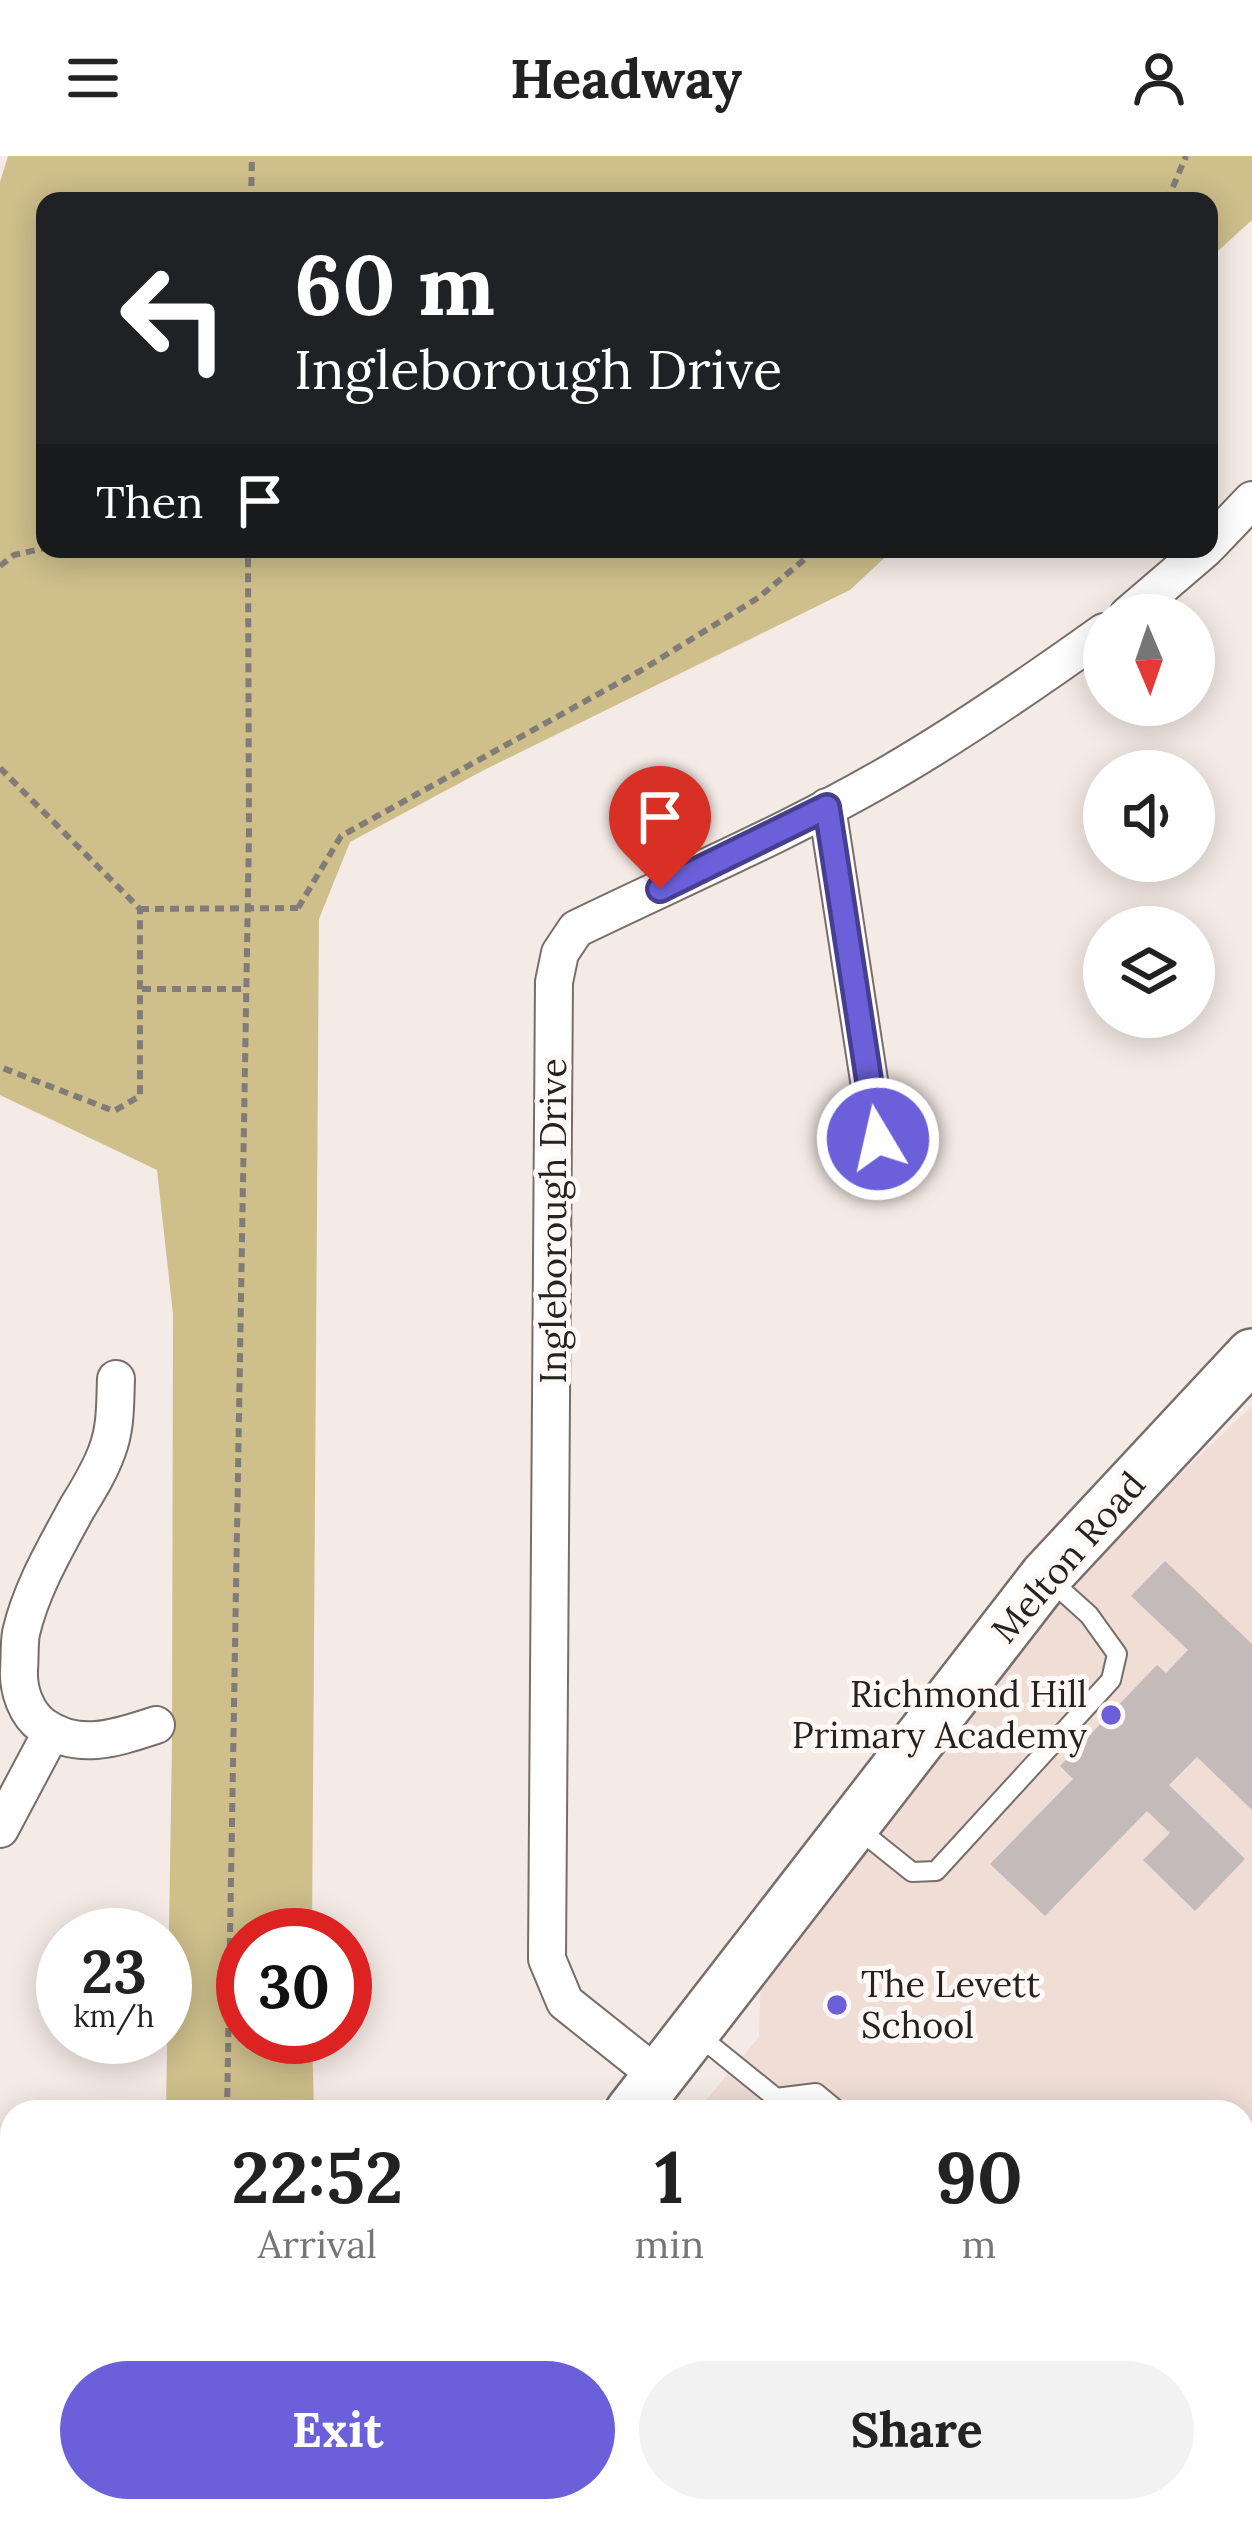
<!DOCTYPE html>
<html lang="en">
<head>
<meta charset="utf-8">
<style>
	body { margin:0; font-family:Lora,serif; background:#f2f2f2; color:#222; height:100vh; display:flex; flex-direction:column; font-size:45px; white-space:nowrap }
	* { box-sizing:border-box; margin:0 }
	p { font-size:39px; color:#767676 }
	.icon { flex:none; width:66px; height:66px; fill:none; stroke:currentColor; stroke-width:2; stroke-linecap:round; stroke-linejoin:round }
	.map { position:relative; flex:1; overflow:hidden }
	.side { position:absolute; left:0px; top:1944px; width:1254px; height:423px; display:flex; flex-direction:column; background:#fff; border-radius:36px 36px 0 0; box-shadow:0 6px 30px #0003 }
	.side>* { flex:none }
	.guide { position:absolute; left:36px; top:36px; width:1182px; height:366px; border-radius:24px; box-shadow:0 6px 30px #0003; background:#202124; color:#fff; overflow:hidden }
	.needle { width:78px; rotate:178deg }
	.buttons { position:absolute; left:1083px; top:438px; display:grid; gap:24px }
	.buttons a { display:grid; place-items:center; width:132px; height:132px; border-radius:50%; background:#fff; box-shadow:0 6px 30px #0003; font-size:60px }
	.speed { position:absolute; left:36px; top:1752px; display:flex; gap:24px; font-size:60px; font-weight:700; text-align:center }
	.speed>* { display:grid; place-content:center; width:156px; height:156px; border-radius:50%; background:#fff; box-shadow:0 6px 30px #0003; line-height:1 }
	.speed small { font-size:30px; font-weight:400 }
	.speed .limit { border:18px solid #d22; background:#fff; color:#111 }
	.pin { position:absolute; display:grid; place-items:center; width:102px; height:102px; color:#fff; margin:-123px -51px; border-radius:50% 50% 50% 0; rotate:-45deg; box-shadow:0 0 12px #0007 }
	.pin .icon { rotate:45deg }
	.me { position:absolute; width:132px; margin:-66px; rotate:351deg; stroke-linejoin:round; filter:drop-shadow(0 0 9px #0008) }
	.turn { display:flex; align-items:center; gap:42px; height:252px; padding:0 60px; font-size:54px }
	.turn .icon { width:156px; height:156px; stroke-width:2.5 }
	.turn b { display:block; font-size:84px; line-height:102px }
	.then { display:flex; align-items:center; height:114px; padding:0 60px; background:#0003; gap:24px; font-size:45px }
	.eta { display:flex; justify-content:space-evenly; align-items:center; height:204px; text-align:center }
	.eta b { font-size:72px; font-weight:700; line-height:84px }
	.button { display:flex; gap:24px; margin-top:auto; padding:24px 60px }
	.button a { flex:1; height:138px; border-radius:72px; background:#6b60da; color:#fff; font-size:48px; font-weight:700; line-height:138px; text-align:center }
	.button a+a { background:#f2f2f2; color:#222 }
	header { display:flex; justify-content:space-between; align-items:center; height:156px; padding:0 60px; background:#fff; font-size:54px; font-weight:700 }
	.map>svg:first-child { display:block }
	.built { fill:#efddd6 }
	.green { fill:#cebf8b }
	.building { fill:#c5baba }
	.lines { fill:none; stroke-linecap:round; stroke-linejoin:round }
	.lane-casing { stroke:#776e6b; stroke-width:22 }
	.street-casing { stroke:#776e6b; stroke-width:40 }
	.secondary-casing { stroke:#776e6b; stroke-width:56 }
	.path { stroke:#827c79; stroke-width:6; stroke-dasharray:9 6; stroke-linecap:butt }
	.lane { stroke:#fff; stroke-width:18 }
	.street { stroke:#fff; stroke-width:36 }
	.secondary { stroke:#fff; stroke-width:51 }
	.path-bridge { stroke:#827c79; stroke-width:6; stroke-dasharray:9 6; stroke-linecap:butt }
	.route-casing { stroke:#463e8e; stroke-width:30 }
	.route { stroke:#6b60da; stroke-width:21 }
	.poi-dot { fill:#6b60da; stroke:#fef9f6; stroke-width:4.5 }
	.labels { text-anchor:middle; stroke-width:10; stroke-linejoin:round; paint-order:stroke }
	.street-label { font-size:36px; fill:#252220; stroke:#fef9f6 }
	.poi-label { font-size:36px; fill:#252220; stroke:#fef9f6; text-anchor:end }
</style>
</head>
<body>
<header><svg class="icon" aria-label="menu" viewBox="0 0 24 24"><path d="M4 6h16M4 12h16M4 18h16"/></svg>Headway<svg class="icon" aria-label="person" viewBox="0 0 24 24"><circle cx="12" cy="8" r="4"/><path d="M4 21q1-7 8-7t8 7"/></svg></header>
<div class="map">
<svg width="1252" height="2365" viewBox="0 0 1252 2365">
	<rect width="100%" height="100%" fill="#f4eae6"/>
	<!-- built -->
	<g class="built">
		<polygon points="1252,1250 1252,2115 1242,2117 1242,1956 696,1956 759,1881 761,1816 1109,1386"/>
		<polygon points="715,2355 1013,2355 1008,2365 724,2365"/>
	</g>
	<!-- green -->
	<g class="green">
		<polygon points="8,0 1252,0 1252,64 1209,103 1209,45 45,45 45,393 894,393 850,434 484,614 350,686 319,763 312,1779 243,1779 243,1881 312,1881 314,1956 166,1956 172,1588 173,1158 157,1014 0,939 0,26"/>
		<polygon points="1252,2115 1252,2365 1008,2365 1013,2355 1242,2355 1242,2117"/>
	</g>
	<!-- building -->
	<g class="building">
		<polygon points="1165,1405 1252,1488 1252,1654 1197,1601 1169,1629 1245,1703 1195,1755 1143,1704 1170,1677 1147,1655 1045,1760 990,1708 1073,1623 1060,1610 1157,1509 1166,1517 1188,1494 1131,1440"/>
		<polygon points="841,2355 885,2355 876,2365 852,2365"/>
	</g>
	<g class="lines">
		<defs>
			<g id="lane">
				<polyline points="857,1672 912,1716 936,1715 1111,1524 1117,1498 1089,1459 1049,1423"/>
				<polyline points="698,1879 776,1942 816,1937 839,1956"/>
			</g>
			<g id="street">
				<polyline points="1209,389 1252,344"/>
				<polyline points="1128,459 1205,393"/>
				<polyline points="827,651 878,983"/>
				<path d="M116,1223C115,1248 116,1272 107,1295C100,1315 88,1334 77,1352C56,1391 31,1433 21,1477C19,1489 20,1502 19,1514C18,1534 26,1558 43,1570C79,1596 119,1581 156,1569"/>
				<polyline points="0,1673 51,1577"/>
				<path d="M658,1920L565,1846L547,1803L554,826L560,797L576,773C681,722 789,676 889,618C963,575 1034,526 1104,476"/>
				<polyline points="340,2355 350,2365"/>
			</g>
			<g id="secondary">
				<polyline points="631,1956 1046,1420 1252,1199"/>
				<polyline points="284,2365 295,2355"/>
			</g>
		</defs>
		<!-- lane casing -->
		<use href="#lane" class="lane-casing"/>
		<!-- street casing -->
		<use href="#street" class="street-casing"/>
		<!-- secondary casing -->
		<use href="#secondary" class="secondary-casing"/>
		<!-- path -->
		<g class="path">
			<polyline points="251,45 252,0"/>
			<polyline points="1167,45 1186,0"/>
			<polyline points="0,410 14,399 45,392"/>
			<polyline points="0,612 140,753 140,940 114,955 0,911"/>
			<polyline points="298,752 341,680 640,515 758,442 817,393"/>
			<polyline points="142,833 246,833"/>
			<polyline points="227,1956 249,677 248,393"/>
			<polyline points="220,2365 221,2355"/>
		</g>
		<!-- lane -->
		<use href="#lane" class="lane"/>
		<!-- street -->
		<use href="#street" class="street"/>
		<!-- secondary -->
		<use href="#secondary" class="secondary"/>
		<!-- path-bridge -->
		<polyline class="path-bridge" points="140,753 298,752"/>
	</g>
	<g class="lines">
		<defs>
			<polyline id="route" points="660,733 827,651 878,983"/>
		</defs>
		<!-- route casing -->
		<use href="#route" class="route-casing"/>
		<!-- route -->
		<use href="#route" class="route"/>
	</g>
	<!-- markers -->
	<g class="poi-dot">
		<circle cx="1111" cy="1559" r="12"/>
		<circle cx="837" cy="1849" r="12"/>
	</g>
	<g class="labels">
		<!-- street labels -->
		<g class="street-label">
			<text transform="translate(553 1065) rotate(-90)" y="13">Ingleborough Drive</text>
			<text transform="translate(1068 1401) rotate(-49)" y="13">Melton Road</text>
		</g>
		<!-- poi labels -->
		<g class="poi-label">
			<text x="1087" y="1551">Richmond Hill<tspan x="1087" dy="41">Primary Academy</tspan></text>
			<text x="861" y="1841" text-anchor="start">The Levett<tspan x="861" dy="41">School</tspan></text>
		</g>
	</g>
</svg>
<div class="buttons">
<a><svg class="needle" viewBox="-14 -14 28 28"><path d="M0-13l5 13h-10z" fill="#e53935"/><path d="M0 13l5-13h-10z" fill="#767676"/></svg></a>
<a><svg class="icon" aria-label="sound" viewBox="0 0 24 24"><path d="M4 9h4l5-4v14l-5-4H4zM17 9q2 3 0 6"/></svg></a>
<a><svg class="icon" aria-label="layers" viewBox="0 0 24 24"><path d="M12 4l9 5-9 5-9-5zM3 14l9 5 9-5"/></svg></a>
</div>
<div class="speed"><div>23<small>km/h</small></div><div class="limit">30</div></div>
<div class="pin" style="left:660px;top:733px;background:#d93025"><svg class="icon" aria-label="arrive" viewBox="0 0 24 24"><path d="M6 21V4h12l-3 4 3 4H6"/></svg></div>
<svg class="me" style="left:878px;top:983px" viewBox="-20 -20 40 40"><circle r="17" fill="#6b60da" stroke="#fff" stroke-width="3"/><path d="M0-11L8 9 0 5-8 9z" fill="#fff"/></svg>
<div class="guide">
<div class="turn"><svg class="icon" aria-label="left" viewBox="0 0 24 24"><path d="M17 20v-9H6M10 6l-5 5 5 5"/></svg><div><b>60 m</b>Ingleborough Drive</div></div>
<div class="then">Then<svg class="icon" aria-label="arrive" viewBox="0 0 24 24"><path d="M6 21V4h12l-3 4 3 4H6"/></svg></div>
</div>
<section class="side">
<div class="eta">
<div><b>22:52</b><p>Arrival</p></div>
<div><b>1</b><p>min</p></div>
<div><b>90</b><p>m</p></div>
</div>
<div class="button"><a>Exit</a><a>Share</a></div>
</section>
</div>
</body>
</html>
